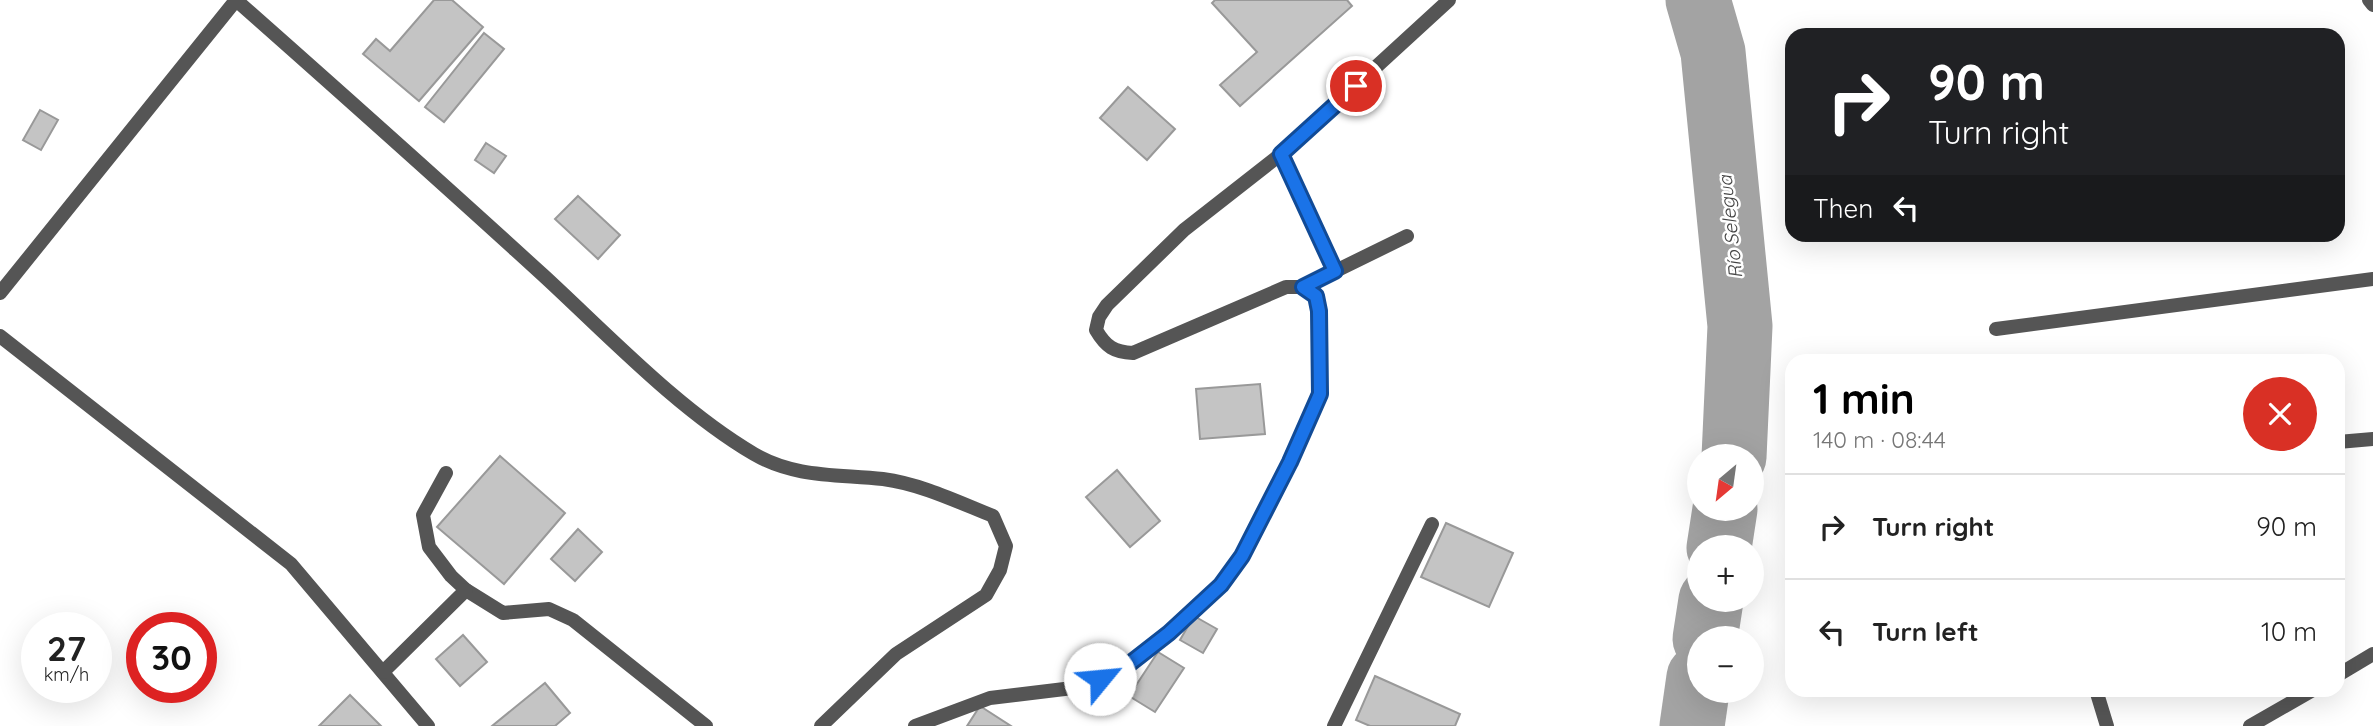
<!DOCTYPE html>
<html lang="en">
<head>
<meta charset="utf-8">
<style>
	body { margin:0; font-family:Quicksand,sans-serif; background:#f6f6f6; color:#222; height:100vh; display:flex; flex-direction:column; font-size:26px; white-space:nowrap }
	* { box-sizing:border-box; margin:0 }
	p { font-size:23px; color:#767676 }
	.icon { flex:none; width:38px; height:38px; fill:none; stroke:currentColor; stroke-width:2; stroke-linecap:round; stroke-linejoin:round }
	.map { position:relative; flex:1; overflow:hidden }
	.sheet { position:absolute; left:1785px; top:354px; width:560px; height:343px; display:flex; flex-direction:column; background:#fff; border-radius:21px; box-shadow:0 7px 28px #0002 }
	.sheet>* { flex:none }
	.hud { position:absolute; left:1785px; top:28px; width:560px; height:214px; border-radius:21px; box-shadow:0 7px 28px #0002; background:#202124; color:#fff; overflow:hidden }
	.needle { width:46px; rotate:209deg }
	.buttons { position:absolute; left:1687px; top:444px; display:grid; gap:14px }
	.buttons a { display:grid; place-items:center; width:77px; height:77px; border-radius:50%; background:#fff; box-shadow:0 7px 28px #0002; font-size:35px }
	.speed { position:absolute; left:21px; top:612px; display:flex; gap:14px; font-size:35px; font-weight:700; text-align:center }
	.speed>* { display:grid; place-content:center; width:91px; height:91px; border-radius:50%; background:#fff; box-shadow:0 7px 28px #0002; line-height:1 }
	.speed small { font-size:18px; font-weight:400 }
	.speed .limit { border:10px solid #d22; background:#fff; color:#111 }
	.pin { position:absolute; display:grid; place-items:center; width:60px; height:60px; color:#fff; margin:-30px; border:4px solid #fff; border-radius:50%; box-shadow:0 2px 7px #0007 }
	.me { position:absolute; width:77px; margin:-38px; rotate:62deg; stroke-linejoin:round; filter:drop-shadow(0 0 5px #0008) }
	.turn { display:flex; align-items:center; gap:24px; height:147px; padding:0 28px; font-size:32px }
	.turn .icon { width:91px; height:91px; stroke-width:2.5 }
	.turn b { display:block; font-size:49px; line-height:60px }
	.then { display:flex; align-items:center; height:66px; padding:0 28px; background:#0003; gap:14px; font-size:26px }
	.round { display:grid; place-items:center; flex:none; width:74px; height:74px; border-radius:37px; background:#f6f6f6 }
	.head { display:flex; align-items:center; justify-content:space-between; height:119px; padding:0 28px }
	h1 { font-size:42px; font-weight:700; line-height:52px; color:#000 }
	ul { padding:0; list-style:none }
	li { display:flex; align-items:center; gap:21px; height:105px; padding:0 28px; border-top:2px solid #e0e0e0 }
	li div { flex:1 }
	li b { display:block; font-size:26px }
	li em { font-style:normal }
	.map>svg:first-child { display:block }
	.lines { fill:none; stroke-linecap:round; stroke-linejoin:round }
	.river { stroke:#a3a3a3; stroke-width:65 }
	.building { fill:#c4c4c4; stroke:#999; stroke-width:2 }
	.street { stroke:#555; stroke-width:14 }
	.route-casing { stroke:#114b97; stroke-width:18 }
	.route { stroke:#1a73e8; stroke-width:12 }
	.labels { text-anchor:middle; stroke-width:5; stroke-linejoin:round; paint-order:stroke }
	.water-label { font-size:19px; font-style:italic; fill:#444; stroke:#fff }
</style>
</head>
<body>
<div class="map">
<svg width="2373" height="726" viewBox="0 0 2373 726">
	<rect width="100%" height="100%" fill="#fff"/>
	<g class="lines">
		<!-- river -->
		<g class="river">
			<polyline points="1698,0 1713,52 1740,326 1734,457"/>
			<polyline points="1719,548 1725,509"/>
			<polyline points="1705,639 1711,600"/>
			<polyline points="1692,726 1699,677"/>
		</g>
	</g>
	<!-- building -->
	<g class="building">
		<polygon points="434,0 452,0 483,27 419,101 363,54 376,39 390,51"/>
		<polygon points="1215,0 1347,0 1352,6 1240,106 1220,85 1257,52 1212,3"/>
		<polygon points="484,33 504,49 444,122 425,107"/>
		<polygon points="1128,87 1175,129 1147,160 1100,118"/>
		<polygon points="40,110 58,120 41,150 23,140"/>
		<polygon points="486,143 506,156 494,173 475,160"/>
		<polygon points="578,196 620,235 598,259 555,219"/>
		<polygon points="1260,384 1265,434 1200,439 1196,389"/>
		<polygon points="500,456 565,513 504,584 437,527"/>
		<polygon points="1117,470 1160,521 1130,547 1086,497"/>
		<polygon points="1446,523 1513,553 1489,607 1421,577"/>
		<polygon points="578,529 602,552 575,581 551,559"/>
		<polygon points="1194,616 1217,629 1203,653 1180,640"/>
		<polygon points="463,635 487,662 460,686 436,659"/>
		<polygon points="1158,652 1184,668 1155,712 1129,696"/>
		<polygon points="1375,676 1460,714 1455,726 1370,726 1356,720"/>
		<polygon points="545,683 570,713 555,726 492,726"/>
		<polygon points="350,695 381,726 319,726"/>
		<polygon points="980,706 1011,726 967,726"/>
	</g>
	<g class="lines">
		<!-- street -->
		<g class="street">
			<polyline points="2369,0 2373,5"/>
			<polyline points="1281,154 1335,271"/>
			<polyline points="1303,287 1407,236"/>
			<path d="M0,293L236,0C339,91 442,183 544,276C608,335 679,410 754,454C795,478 838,474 883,479C921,484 958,502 993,516L1006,546L1000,570L986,595L896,654L821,726"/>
			<polyline points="1996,329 2373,279"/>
			<polyline points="0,336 291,564 428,726"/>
			<polyline points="2338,442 2373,439"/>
			<polyline points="446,473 423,515 429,547 451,576 466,590 503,613 549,609 573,620 706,726"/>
			<polyline points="383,672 466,590"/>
			<polyline points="2338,675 2373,654"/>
			<polyline points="2096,690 2107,726"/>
			<path d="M915,726L990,698L1081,687L1119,672L1169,633L1221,585L1242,556L1290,462L1320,394L1319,311L1316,296L1303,287H1286L1133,353C1114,352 1106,347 1096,330L1099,317L1107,305L1184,230L1281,154L1449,0"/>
			<polyline points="1334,726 1432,524"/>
			<polyline points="2250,726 2313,690"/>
		</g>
	</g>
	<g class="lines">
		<defs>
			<polyline id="route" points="1100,679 1119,672 1169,633 1221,585 1242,556 1290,462 1320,394 1319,311 1316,296 1303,287 1335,271 1281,154 1356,86"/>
		</defs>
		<!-- route casing -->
		<use href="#route" class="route-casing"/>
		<!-- route -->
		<use href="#route" class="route"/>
	</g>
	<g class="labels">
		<!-- water labels -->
		<g class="water-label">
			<text transform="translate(1730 227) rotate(-96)" y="7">Río Selegua</text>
		</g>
	</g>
</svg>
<div class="buttons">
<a><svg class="needle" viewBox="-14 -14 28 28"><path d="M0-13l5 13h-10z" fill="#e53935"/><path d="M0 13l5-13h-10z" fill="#767676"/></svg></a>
<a>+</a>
<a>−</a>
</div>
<div class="speed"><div>27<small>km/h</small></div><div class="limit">30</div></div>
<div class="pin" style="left:1356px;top:86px;background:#d93025"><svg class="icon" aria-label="arrive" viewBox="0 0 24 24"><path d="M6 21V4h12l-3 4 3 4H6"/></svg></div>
<svg class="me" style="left:1100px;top:679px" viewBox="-20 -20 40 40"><circle r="19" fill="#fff"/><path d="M0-13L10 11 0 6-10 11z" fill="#1a73e8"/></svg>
<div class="hud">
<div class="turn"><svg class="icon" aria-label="right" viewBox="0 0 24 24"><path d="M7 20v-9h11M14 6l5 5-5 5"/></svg><div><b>90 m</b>Turn right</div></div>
<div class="then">Then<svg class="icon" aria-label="left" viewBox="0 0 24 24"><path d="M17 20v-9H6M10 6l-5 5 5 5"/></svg></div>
</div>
<section class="sheet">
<div class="head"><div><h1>1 min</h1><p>140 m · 08:44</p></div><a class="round" style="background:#d93025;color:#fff"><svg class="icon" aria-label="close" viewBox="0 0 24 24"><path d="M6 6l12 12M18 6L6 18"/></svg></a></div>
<ul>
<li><svg class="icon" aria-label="right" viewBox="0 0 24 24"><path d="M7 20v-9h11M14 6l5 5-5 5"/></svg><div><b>Turn right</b></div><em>90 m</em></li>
<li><svg class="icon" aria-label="left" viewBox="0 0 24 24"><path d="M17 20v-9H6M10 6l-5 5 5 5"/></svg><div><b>Turn left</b></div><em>10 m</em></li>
</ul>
</section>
</div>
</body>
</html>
